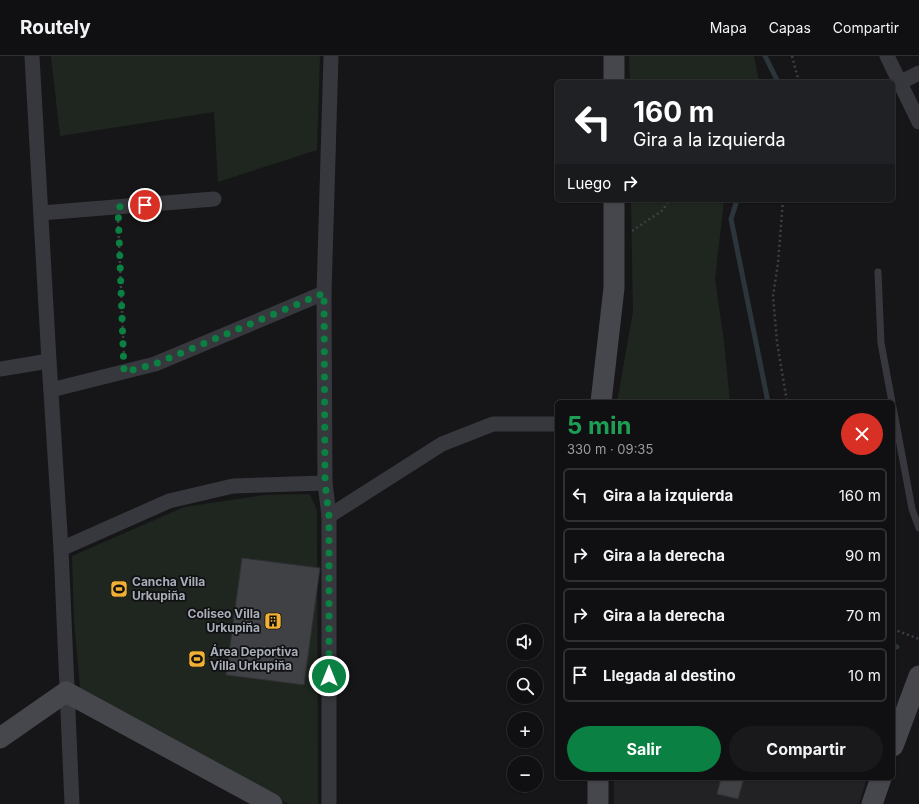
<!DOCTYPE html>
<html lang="es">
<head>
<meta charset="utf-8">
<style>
	body { margin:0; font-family:Inter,sans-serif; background:#19191b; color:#f1f3f6; height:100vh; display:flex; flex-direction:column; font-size:15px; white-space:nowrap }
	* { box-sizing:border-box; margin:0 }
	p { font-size:13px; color:#9c9d9f }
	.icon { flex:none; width:22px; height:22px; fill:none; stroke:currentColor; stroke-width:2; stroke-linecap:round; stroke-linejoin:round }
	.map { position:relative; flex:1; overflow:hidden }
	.drawer { position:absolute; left:555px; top:344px; width:340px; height:380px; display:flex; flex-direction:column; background:#101012; border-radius:6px; box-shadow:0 1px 3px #0004,0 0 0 1px #303032 }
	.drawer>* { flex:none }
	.top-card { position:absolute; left:555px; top:24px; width:340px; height:122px; border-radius:6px; box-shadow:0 1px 3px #0004,0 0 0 1px #303032; background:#202124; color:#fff; overflow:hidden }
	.fabs { position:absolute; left:507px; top:568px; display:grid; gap:8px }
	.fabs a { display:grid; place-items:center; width:36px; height:36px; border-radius:50%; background:#101012; box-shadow:0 1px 3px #0004,0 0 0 1px #303032; font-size:20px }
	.pin { position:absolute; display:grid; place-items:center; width:34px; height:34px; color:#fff; margin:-17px; border:2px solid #fff; border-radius:50%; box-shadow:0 1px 4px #0007 }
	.me { position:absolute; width:44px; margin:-22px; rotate:0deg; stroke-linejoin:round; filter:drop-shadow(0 0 3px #0008) }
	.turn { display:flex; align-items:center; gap:14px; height:84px; padding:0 12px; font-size:18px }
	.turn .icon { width:52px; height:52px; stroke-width:2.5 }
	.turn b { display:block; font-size:28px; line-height:34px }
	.then { display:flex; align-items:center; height:38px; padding:0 12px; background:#0003; gap:8px; font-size:15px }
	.round { display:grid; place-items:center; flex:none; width:42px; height:42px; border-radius:21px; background:#19191b }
	.headline { display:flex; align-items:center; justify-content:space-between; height:68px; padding:0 12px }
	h1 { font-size:24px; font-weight:700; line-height:30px; color:#1e9e55 }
	.button { display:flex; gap:8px; margin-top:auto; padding:8px 12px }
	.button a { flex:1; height:46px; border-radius:24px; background:#0b8043; color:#fff; font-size:16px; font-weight:700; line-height:46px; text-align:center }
	.button a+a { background:#19191b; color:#f1f3f6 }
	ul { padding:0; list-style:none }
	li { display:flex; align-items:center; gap:12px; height:54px; margin:0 8px 6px; padding:0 4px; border:2px solid #303032; border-radius:6px }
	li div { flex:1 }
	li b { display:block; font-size:15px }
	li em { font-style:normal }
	header { display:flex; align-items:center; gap:24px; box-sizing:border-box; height:56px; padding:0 20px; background:#101012; border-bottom:1px solid #303032 }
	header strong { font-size:19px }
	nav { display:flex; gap:22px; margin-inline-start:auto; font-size:14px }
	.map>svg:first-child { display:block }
	.built { fill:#222225 }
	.green { fill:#1e261f }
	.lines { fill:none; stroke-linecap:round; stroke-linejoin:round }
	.stream { stroke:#2c353c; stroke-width:5 }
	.building { fill:#404145; stroke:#303034 }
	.path { stroke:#3d3f44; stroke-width:2.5; stroke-dasharray:2 3; stroke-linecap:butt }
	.lane { stroke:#37383d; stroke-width:7 }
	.street { stroke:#37383d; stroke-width:15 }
	.secondary { stroke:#45474d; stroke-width:21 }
	.route { stroke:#0b8043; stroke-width:7; stroke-dasharray:0 12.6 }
	.labels { text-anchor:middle; stroke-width:3.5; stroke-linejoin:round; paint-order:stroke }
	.poi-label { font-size:12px; font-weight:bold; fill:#a8adb8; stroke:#111113; text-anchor:start }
</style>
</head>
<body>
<header>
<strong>Routely</strong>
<nav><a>Mapa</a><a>Capas</a><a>Compartir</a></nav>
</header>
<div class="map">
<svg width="919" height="748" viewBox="0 0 919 748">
	<rect width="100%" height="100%" fill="#161618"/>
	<!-- built -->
	<polygon class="built" points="614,722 867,722 859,748 614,748"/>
	<!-- green -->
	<g class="green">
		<polygon points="51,0 320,0 317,94 218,126 214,56 60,80"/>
		<polygon points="629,0 754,0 759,26 630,26"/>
		<polygon points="631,144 724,144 715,223 724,286 730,346 617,346 633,256"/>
		<polygon points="310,438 317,455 318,748 289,748 81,641 74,566 72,500 184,451 264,439"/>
	</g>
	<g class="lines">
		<!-- stream -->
		<g class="stream">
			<polyline points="765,0 778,26"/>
			<polyline points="737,144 731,163 768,346"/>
			<polyline points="893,589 897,591"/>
		</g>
	</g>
	<!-- building -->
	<g class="building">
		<polygon points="242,502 320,512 304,629 226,619"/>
		<polygon points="721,722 744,722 738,743 717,738"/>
	</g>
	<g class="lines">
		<!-- path -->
		<g class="path">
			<polyline points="792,0 799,26"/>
			<polyline points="783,144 778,207 773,240 777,286 787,346"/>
			<polyline points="118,165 124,300"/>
			<polyline points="632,175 663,154 669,144"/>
			<polyline points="893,573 919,583"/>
		</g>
		<!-- lane -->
		<g class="lane">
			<polyline points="878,216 881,287 892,346"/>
			<polyline points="893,351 912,453 919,472"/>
		</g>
		<!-- street -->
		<g class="street">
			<polyline points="32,0 49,305 61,493 72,748"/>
			<polyline points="887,0 919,66"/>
			<polyline points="899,27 919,17"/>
			<polyline points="41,157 214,143"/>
			<polyline points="0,313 49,305"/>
			<polyline points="51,334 155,308 324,237"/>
			<polyline points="329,460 442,388 493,368 557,368"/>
			<polyline points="61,493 169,445 233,430 325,427"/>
			<polyline points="329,748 329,460 325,427 324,237 331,0"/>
		</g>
		<!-- secondary -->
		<g class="secondary">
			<polyline points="614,0 614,26"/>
			<polyline points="601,346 614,232 614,144"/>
			<polyline points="0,682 66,636 272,748"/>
			<polyline points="893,690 919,620"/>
			<polyline points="598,748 598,722"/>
			<polyline points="872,748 881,722"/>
		</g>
	</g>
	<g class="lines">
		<!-- route -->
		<polyline class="route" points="145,149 118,151 124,316 155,308 324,237 325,427 329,460 329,620"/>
	</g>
	<!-- icons -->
	<defs>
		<symbol id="stadium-square" viewBox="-11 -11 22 22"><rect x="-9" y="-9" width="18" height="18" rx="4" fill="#f2b134" stroke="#111113"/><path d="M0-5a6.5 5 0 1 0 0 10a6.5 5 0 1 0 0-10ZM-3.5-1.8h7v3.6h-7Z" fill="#111"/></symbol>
		<symbol id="building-square" viewBox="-11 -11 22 22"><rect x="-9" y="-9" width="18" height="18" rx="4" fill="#f2b134" stroke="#111113"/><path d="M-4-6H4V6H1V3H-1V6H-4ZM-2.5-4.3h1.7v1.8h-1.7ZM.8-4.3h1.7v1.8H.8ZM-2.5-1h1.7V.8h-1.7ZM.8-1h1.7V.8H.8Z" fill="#111"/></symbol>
	</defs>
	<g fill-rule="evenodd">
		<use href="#stadium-square" x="109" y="523" width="20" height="20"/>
		<use href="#building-square" x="263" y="555" width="20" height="20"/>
		<use href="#stadium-square" x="187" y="593" width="20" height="20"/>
	</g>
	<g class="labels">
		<!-- poi labels -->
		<g class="poi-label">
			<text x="132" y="530">Cancha Villa<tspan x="132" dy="14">Urkupiña</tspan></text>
			<text x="260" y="562" text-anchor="end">Coliseo Villa<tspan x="260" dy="14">Urkupiña</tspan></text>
			<text x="210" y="600">Área Deportiva<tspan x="210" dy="14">Villa Urkupiña</tspan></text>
		</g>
	</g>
</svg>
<div class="fabs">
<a><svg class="icon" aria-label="sound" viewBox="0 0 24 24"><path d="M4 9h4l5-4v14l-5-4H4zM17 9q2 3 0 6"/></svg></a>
<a><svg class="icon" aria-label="search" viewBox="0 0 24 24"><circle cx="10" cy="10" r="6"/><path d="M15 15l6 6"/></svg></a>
<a>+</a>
<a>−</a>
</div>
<div class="pin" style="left:145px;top:149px;background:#d93025"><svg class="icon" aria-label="arrive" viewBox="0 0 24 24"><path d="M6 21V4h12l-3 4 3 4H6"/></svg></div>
<svg class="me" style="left:329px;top:620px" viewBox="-20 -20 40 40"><circle r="17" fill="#0b8043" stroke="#fff" stroke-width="3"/><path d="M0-11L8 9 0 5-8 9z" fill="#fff"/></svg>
<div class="top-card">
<div class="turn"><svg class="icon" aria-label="left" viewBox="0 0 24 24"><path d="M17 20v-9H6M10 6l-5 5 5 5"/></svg><div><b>160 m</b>Gira a la izquierda</div></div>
<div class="then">Luego<svg class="icon" aria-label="right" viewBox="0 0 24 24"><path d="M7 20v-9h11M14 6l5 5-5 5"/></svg></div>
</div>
<section class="drawer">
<div class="headline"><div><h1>5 min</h1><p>330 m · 09:35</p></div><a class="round" style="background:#d93025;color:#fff"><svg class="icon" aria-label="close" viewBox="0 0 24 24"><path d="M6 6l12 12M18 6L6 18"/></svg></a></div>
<ul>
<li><svg class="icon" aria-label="left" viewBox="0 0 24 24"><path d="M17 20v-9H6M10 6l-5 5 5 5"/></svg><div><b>Gira a la izquierda</b></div><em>160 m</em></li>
<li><svg class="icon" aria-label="right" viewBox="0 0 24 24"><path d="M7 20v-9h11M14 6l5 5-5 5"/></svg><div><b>Gira a la derecha</b></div><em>90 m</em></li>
<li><svg class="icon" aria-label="right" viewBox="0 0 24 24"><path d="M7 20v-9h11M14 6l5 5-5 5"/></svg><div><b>Gira a la derecha</b></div><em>70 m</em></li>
<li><svg class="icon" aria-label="arrive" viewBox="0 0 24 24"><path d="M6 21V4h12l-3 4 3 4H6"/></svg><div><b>Llegada al destino</b></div><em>10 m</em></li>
</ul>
<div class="button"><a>Salir</a><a>Compartir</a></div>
</section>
</div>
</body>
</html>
